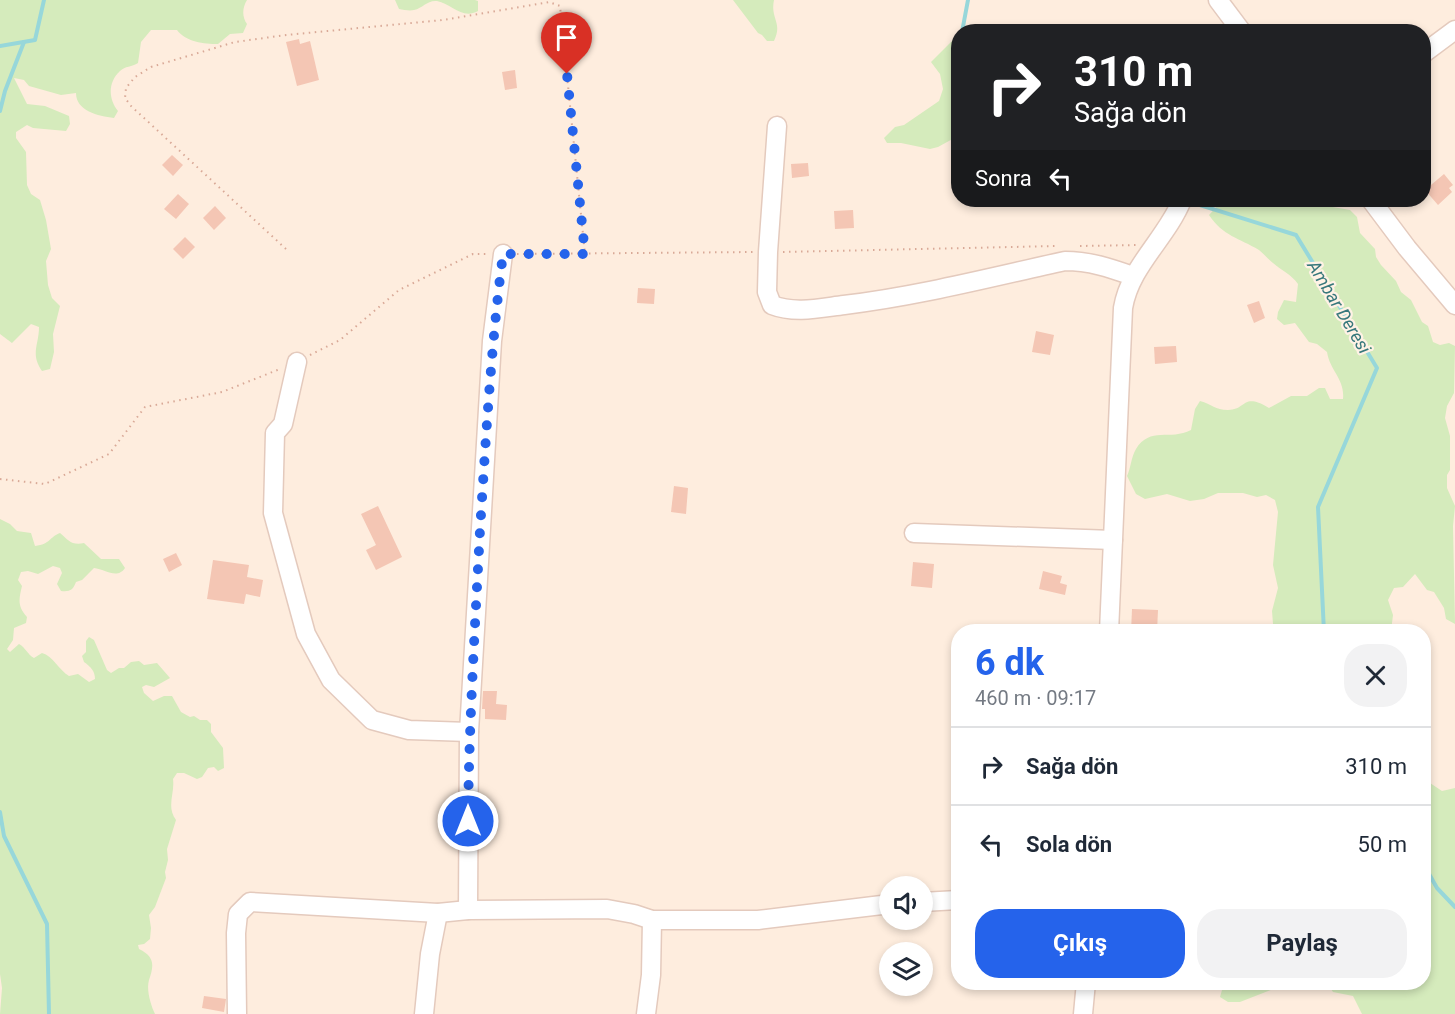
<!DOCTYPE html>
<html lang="tr">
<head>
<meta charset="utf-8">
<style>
	body { margin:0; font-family:Roboto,sans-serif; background:#f2f2f3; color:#1f2937; height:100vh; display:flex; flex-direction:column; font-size:22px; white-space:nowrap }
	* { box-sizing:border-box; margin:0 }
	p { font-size:20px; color:#747a83 }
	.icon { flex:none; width:33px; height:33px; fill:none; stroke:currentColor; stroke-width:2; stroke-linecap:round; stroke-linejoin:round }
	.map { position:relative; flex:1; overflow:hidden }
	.side { position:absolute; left:951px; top:624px; width:480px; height:366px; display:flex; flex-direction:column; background:#fff; border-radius:24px; box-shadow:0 3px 9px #0003 }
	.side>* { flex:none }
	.guide { position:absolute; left:951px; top:24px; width:480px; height:183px; border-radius:24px; box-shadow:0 3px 9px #0003; background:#202124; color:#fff; overflow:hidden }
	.fabs { position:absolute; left:879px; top:876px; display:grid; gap:12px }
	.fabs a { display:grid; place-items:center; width:54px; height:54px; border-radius:50%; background:#fff; box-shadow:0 3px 9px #0003; font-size:30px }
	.pin { position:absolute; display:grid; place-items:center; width:51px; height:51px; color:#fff; margin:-62px -26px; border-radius:50% 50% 50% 0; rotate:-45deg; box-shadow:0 0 6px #0007 }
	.pin .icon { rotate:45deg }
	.me { position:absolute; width:66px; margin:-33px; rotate:0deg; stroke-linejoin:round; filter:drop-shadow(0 0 4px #0008) }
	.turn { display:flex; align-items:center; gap:21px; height:126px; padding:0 24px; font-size:27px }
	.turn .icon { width:78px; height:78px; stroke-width:2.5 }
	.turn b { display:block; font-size:42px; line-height:51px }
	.then { display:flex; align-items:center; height:57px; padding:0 24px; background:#0003; gap:12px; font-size:22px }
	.round { display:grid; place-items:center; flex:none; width:63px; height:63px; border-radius:24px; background:#f2f2f3 }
	.head { display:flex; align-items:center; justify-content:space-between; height:102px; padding:0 24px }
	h1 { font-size:36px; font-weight:700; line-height:45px; color:#2563eb }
	.action { display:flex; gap:12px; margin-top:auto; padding:12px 24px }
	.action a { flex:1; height:69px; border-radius:24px; background:#2563eb; color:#fff; font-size:24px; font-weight:700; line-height:69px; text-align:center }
	.action a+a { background:#f2f2f3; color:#1f2937 }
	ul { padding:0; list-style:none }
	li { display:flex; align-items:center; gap:18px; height:78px; padding:0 24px; border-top:2px solid #e0e1e3 }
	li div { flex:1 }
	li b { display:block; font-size:22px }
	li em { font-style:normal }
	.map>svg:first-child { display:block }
	.green { fill:#d5ebbc }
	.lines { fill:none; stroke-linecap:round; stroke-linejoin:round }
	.stream { stroke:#97d7da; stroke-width:4 }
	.building { fill:#f4c6b4 }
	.minor-casing { stroke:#e4cabd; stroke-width:21 }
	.path { stroke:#d9a997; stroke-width:2; stroke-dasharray:1.5 4.5; stroke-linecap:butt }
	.minor { stroke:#fff; stroke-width:18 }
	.route { stroke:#2563eb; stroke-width:10; stroke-dasharray:0 18 }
	.labels { text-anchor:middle; stroke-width:4.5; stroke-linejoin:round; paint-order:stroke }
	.water-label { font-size:18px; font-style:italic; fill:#38787c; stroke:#fff2e5 }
</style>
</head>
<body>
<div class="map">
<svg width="1455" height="1014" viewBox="0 0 1455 1014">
	<rect width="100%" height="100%" fill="#feedde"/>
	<!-- green -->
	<g class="green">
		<path d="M0,0H247C242,8 242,17 247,24L243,33L230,34L218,44C204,44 186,42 177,30H151L141,42L138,63C132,67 125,66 120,71C108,82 108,99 118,111L114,118C98,116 76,111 76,93L61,95L29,86L24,80L14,78L27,104L45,106L69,116L70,124L66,131L33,128L27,125L16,132V138L26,152L27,185L31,194L40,200L46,220L51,249L46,261L48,285L52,298L60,306L53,334L54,352L50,369L42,371C30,354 39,345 39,327L31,324L12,343L0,334Z"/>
		<path d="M395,0H475L478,1V11C462,20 452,4 437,1C427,0 423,8 414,10C410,11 404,10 399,9Z"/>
		<path d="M733,0H774C770,19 783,22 774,41H767L762,35L758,33Z"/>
		<polygon points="958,37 958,136 938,147 930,149 901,143 887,143 884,138 895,127 904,125 939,101 943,89 940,74 931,62 955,38"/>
		<path d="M1223,200H1314L1327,206L1350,210L1357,217L1360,233L1375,249L1376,257L1381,265L1396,281L1401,292L1411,300L1422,322L1428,326L1433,342L1440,345L1449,343L1455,346L1454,393L1447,406L1445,418L1450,436V470L1447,475V488L1455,506L1453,526L1455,624L1446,619L1444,608L1434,592L1427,590L1415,574L1403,587L1394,588L1388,600L1393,615L1391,631H1270L1273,624L1272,611L1278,588L1273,565L1278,512L1275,500L1266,495L1257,497L1243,493H1218L1204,499L1190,501L1167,494L1145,499L1136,494L1127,476C1131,468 1131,457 1136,449C1150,426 1170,441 1191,430L1195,409L1200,401C1212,404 1215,410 1228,410C1247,410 1242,392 1269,408L1291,396H1307L1319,388H1325L1330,399H1343C1345,379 1330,371 1327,352L1317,344L1309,342L1295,323L1284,325L1277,319L1278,312L1284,300L1296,302L1298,284C1291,274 1282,271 1273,263C1268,259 1264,254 1259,250C1239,238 1223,236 1209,215Z"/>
		<path d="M0,519L10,524L17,531L31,533L35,546C51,544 49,537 60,533C68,540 72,546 84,543L101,559H119L125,568C117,580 105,569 94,568L82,580L76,582C73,590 70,592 61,591L57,584L62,573L60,568L53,566L38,574L28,571L21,572L18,580L22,586C19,599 17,606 27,617L26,623L14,628L13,640L7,649L10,652L19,644C26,648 27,654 34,658L42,653C53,656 59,670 69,676L78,674L89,682L95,679C95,671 91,667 84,662L82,656L86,652V641L89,637L94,640L107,670L111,673L119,668H124L131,662L139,661L144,665L157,663L170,678L154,687L146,685L142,687L144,693L153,701L164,696H172L181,712L190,717L194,716L200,720H207L211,724V732L223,748L224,768L218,771L214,767L208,768L202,777L197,779L184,773H177L173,779C175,794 166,806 176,820L167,849L168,860L165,872L166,878L155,907L149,915L151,928L150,939L144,944L138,945L139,949C155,957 154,965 149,980C146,990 151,1006 155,1014H0L2,988L0,974Z"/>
		<polygon points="1424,779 1442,791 1455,788 1455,1014 1362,1014 1353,996 1333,992 1327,983 1424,982"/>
		<polygon points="1224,983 1224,982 1289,983 1240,1002 1228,1002 1220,997"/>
	</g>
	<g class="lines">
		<!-- stream -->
		<g class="stream">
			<polyline points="962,32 968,0"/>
			<polyline points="0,46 35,40 44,0"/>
			<polyline points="0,111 5,91 24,42"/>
			<polyline points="1187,201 1296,235 1377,368 1318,507 1324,632"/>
			<polyline points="0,812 4,836 47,924 49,1014"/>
			<polyline points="1424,865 1437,888 1455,907"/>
		</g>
	</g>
	<!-- building -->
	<g class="building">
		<polygon points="299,39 300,44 310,41 319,80 297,86 286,42"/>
		<polygon points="515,70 517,88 505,90 502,72"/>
		<polygon points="172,155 183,165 173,176 162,165"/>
		<polygon points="808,163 809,176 792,178 791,164"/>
		<polygon points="1444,174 1453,185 1449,188 1452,192 1438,205 1425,190"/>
		<polygon points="178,194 189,204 176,219 164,209"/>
		<polygon points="215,206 226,218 214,230 203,218"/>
		<polygon points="853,210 854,228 835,229 834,211"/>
		<polygon points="185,237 195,247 183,259 173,249"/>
		<polygon points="638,288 655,289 654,304 637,303"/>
		<polygon points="1259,301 1265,318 1254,323 1247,305"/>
		<polygon points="1036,331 1054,335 1050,355 1032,352"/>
		<polygon points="1176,346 1177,362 1155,364 1154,347"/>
		<polygon points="674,486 688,488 686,514 671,512"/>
		<polygon points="378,506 402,557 376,570 366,550 376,545 361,514"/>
		<polygon points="176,553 182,565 169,572 163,559"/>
		<polygon points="213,560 249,565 247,577 263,580 260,597 246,594 244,604 207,599"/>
		<polygon points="913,562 934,564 932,588 911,586"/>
		<polygon points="1043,571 1062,576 1060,583 1067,585 1065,595 1039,589"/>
		<polygon points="1132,609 1158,610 1157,632 1131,632"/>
		<polygon points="483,691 497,691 496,704 507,705 506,720 485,719 485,709 482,709"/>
		<polygon points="204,996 226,999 224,1012 202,1008"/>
	</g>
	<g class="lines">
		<defs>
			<g id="minor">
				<polyline points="1218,0 1242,32"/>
				<polyline points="1424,53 1455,30"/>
				<path d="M777,126L768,252L767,292L772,305C795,314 820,308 844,305C919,296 992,277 1065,261C1090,261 1110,268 1133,276"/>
				<polyline points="1371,200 1407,248 1455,305"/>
				<polyline points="297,362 283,424 275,433 273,513 306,634 331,680 372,720 409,730 469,732"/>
				<polyline points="914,533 1113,540"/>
				<path d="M1109,632L1123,308C1130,266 1166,239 1182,200"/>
				<polyline points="922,902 958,900"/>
				<polyline points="468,910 469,732 492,341 503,254"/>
				<polyline points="237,1014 236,933 238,914 250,902 438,913 468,910 607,909 634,914 652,920 758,920 890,904"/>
				<polyline points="424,1014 430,954 438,913"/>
				<polyline points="646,1014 651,975 652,920"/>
				<polyline points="1083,1014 1086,982"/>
			</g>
		</defs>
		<!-- minor casing -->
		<use href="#minor" class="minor-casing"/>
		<!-- path -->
		<g class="path">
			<polyline points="1080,246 1138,245"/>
			<polyline points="286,249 131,106 125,98 126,88 135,77 151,67 235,42 286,35 443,20 549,2 560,6 585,254"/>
			<polyline points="783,252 1057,246"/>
			<polyline points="517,254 754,252"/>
			<polyline points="310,355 340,340 399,290 473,254 487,254"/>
			<polyline points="0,479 45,484 109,454 145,407 222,392 280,369"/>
		</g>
		<!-- minor -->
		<use href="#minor" class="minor"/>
	</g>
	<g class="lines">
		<!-- route -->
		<path class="route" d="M468,821C469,724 475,627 480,530C486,437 491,346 503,254H585L567,74"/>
	</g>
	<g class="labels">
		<!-- water labels -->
		<g class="water-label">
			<text transform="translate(1339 307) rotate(59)" y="6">Ambar Deresi</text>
		</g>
	</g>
</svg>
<div class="fabs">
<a><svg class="icon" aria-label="sound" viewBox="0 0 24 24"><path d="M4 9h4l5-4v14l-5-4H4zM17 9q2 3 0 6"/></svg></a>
<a><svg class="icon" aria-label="layers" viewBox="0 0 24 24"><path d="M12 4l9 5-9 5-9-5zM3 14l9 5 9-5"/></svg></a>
</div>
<div class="pin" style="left:567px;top:74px;background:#d93025"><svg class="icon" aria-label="arrive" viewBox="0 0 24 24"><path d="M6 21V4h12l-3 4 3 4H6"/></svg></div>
<svg class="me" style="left:468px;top:821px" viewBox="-20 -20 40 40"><circle r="17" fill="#2563eb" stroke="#fff" stroke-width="3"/><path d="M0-11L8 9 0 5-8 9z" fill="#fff"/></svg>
<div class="guide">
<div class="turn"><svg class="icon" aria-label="right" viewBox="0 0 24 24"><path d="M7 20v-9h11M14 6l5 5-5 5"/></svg><div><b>310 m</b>Sağa dön</div></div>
<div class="then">Sonra<svg class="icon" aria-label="left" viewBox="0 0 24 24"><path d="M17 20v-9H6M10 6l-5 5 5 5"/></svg></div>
</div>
<section class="side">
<div class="head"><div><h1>6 dk</h1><p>460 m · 09:17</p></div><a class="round"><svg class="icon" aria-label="close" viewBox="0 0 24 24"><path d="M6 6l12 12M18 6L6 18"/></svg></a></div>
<ul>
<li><svg class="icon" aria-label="right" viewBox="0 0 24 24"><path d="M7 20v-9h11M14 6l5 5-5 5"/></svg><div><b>Sağa dön</b></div><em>310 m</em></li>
<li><svg class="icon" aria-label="left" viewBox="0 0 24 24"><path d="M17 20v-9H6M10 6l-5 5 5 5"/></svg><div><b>Sola dön</b></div><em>50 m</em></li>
</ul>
<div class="action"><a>Çıkış</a><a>Paylaş</a></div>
</section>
</div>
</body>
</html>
